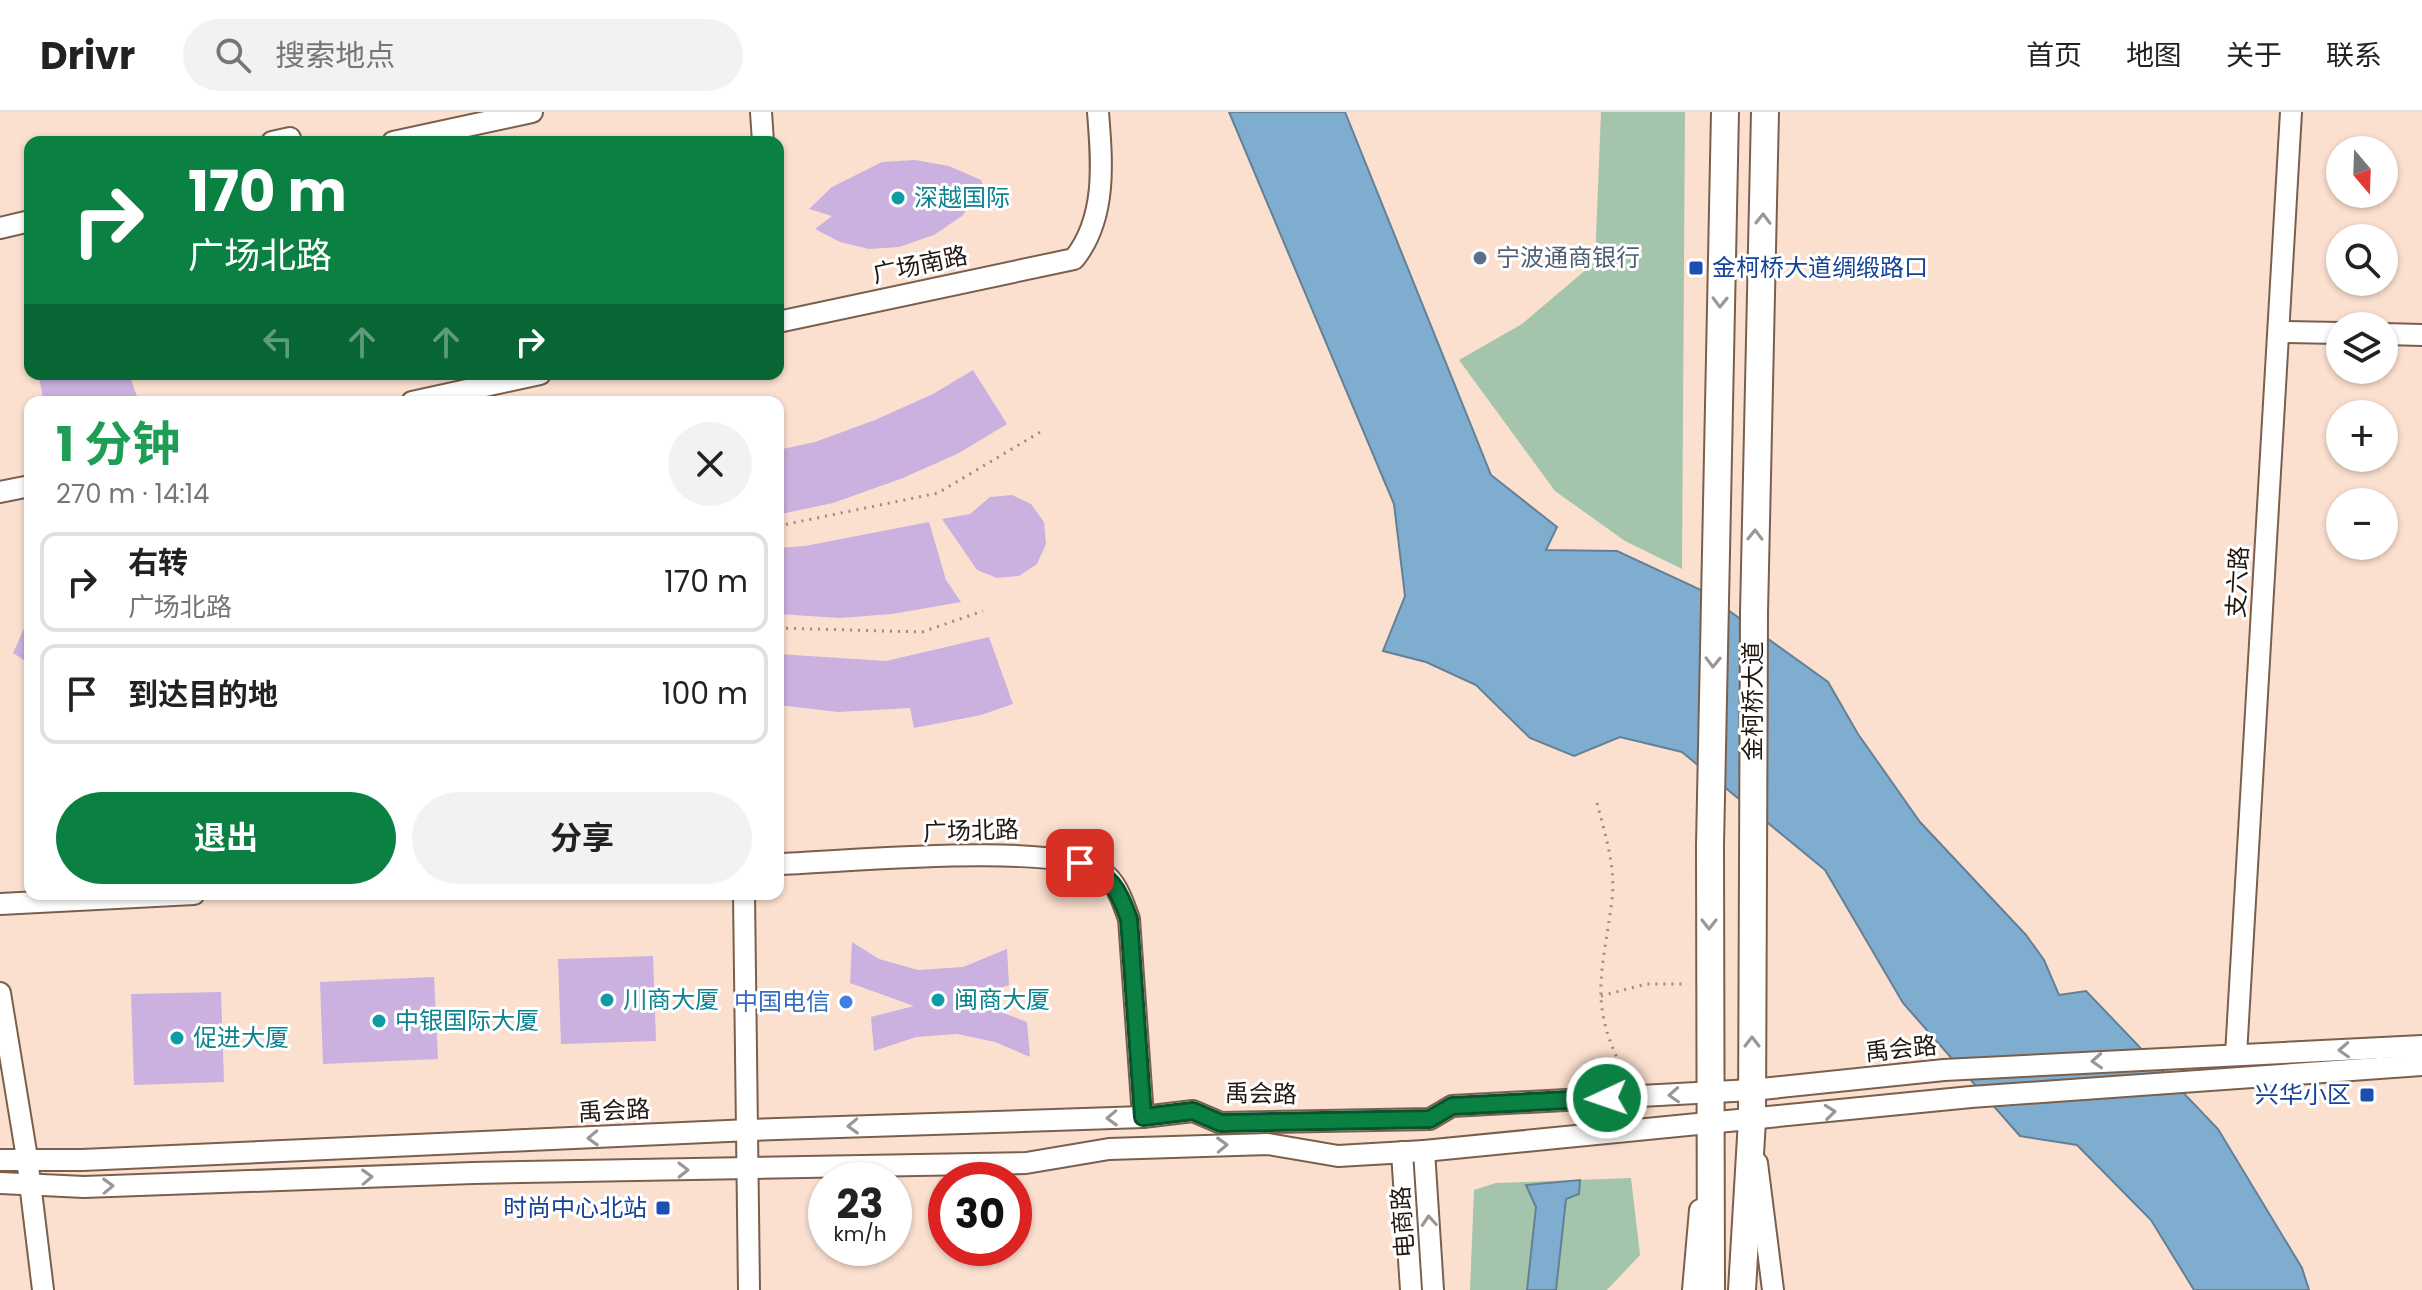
<!DOCTYPE html>
<html lang="zh">
<head>
<meta charset="utf-8">
<style>
	body { margin:0; font-family:Poppins,"Noto Sans SC",sans-serif; background:#f2f2f2; color:#222; height:100vh; display:flex; flex-direction:column; font-size:30px; white-space:nowrap }
	* { box-sizing:border-box; margin:0 }
	p { font-size:26px; color:#767676 }
	.icon { flex:none; width:44px; height:44px; fill:none; stroke:currentColor; stroke-width:2; stroke-linecap:round; stroke-linejoin:round }
	.map { position:relative; flex:1; overflow:hidden }
	.panel { position:absolute; left:24px; top:284px; width:760px; height:504px; display:flex; flex-direction:column; background:#fff; border-radius:16px; box-shadow:0 2px 6px #0004 }
	.panel>* { flex:none }
	.guide { position:absolute; left:24px; top:24px; width:760px; height:244px; border-radius:16px; box-shadow:0 2px 6px #0004; background:#0b8043; color:#fff; overflow:hidden }
	.needle { width:52px; rotate:161deg }
	.tools { position:absolute; left:2326px; top:24px; display:grid; gap:16px }
	.tools a { display:grid; place-items:center; width:72px; height:72px; border-radius:50%; background:#fff; box-shadow:0 2px 6px #0004; font-size:40px }
	.speed { position:absolute; left:808px; top:1050px; display:flex; gap:16px; font-size:40px; font-weight:700; text-align:center }
	.speed>* { display:grid; place-content:center; width:104px; height:104px; border-radius:50%; background:#fff; box-shadow:0 2px 6px #0004; line-height:1 }
	.speed small { font-size:20px; font-weight:400 }
	.speed .limit { border:12px solid #d22; background:#fff; color:#111 }
	.pin { position:absolute; display:grid; place-items:center; width:68px; height:68px; color:#fff; margin:-34px; border-radius:16px; box-shadow:0 4px 12px #0006 }
	.me { position:absolute; width:88px; margin:-44px; rotate:267deg; stroke-linejoin:round; filter:drop-shadow(0 0 6px #0008) }
	.turn { display:flex; align-items:center; gap:28px; height:168px; padding:0 32px; font-size:36px }
	.turn .icon { width:104px; height:104px; stroke-width:2.5 }
	.turn b { display:block; font-size:56px; line-height:68px }
	.lanes { display:flex; align-items:center; height:76px; padding:0 32px; background:#0003; justify-content:center; gap:40px; direction:ltr }
	.lanes .off { opacity:.35 }
	.round { display:grid; place-items:center; flex:none; width:84px; height:84px; border-radius:42px; background:#f2f2f2 }
	.headline { display:flex; align-items:center; justify-content:space-between; height:136px; padding:0 32px }
	h1 { font-size:48px; font-weight:700; line-height:60px; color:#1e9e55 }
	.cta { display:flex; gap:16px; margin-top:auto; padding:16px 32px }
	.cta a { flex:1; height:92px; border-radius:48px; background:#0b8043; color:#fff; font-size:32px; font-weight:700; line-height:92px; text-align:center }
	.cta a+a { background:#f2f2f2; color:#222 }
	ul { padding:0; list-style:none }
	li { display:flex; align-items:center; gap:24px; height:100px; margin:0 16px 12px; padding:0 16px; border:4px solid #e0e0e0; border-radius:16px }
	li div { flex:1 }
	li b { display:block; font-size:30px }
	li em { font-style:normal }
	header { display:flex; align-items:center; gap:48px; box-sizing:border-box; height:112px; padding:0 40px; background:#fff; border-bottom:2px solid #e0e0e0 }
	header strong { font-size:38px }
	nav { display:flex; gap:44px; margin-inline-start:auto; font-size:28px }
	.search { width:560px; height:72px; background:#f2f2f2; display:flex; align-items:center; gap:20px; box-sizing:border-box; padding:0 28px; border-radius:44px; color:#767676; font-size:30px }
	.map>svg:first-child { display:block }
	.green { fill:#a4c4ab }
	.water { fill:#7fadcf; stroke:#638096; stroke-width:2 }
	.building { fill:#cab1df }
	.lines { fill:none; stroke-linecap:round; stroke-linejoin:round }
	.minor-casing { stroke:#7b5f4d; stroke-width:24 }
	.major-casing { stroke:#7b5f4d; stroke-width:30 }
	.path { stroke:#9f8a7e; stroke-width:3; stroke-dasharray:2 6; stroke-linecap:butt }
	.minor { stroke:#fff; stroke-width:20 }
	.major { stroke:#fff; stroke-width:26 }
	.oneway { stroke:#9c9794 }
	.route-casing { stroke:#07532c; stroke-width:20 }
	.route { stroke:#0b8043; stroke-width:14 }
	.culture-dot { fill:#0f9aa8; stroke:#fff; stroke-width:3 }
	.service-dot { fill:#5c6f8a; stroke:#fff; stroke-width:3 }
	.transit-dot { fill:#1a4fb4; stroke:#fff; stroke-width:3 }
	.shop-dot { fill:#3f7fe0; stroke:#fff; stroke-width:3 }
	.labels { text-anchor:middle; stroke-width:6; stroke-linejoin:round; paint-order:stroke }
	.culture-label { font-size:24px; fill:#0d838f; stroke:#fff; text-anchor:start }
	.service-label { font-size:24px; fill:#4e5e75; stroke:#fff; text-anchor:start }
	.street-label { font-size:24px; fill:#231811; stroke:#fff }
	.transit-label { font-size:24px; fill:#164399; stroke:#fff; text-anchor:end }
	.shop-label { font-size:24px; fill:#366cbe; stroke:#fff; text-anchor:end }
</style>
</head>
<body>
<header>
<strong>Drivr</strong>
<div class="search"><svg class="icon" aria-label="search" viewBox="0 0 24 24"><circle cx="10" cy="10" r="6"/><path d="M15 15l6 6"/></svg>搜索地点</div>
<nav><a>首页</a><a>地图</a><a>关于</a><a>联系</a></nav>
</header>
<div class="map">
<svg width="2422" height="1178" viewBox="0 0 2422 1178">
	<rect width="100%" height="100%" fill="#fbe0d0"/>
	<!-- green -->
	<g class="green">
		<polygon points="1601,0 1685,0 1682,457 1625,429 1555,379 1459,248 1522,212 1595,150"/>
		<polygon points="1631,1066 1640,1143 1607,1178 1470,1178 1474,1078 1496,1071"/>
	</g>
	<!-- water -->
	<g class="water">
		<polygon points="1229,0 1345,0 1491,363 1557,415 1546,438 1617,439 1699,477 1828,570 1858,622 1920,710 2026,823 2044,848 2059,883 2086,879 2218,1017 2302,1156 2309,1178 2194,1178 2151,1108 2077,1033 2020,1024 1903,891 1825,758 1682,640 1620,625 1574,644 1530,626 1476,573 1426,550 1383,539 1405,484 1394,392"/>
		<polygon points="1580,1068 1579,1082 1566,1087 1556,1178 1527,1178 1536,1095 1526,1073"/>
	</g>
	<!-- building -->
	<g class="building">
		<polygon points="915,48 949,54 981,68 984,76 962,104 934,123 899,135 869,137 840,130 815,117 832,104 809,97 832,75 882,50"/>
		<polygon points="973,258 1007,312 959,341 903,366 833,391 781,402 778,338 815,330 875,308 933,282"/>
		<polygon points="38,262 129,262 139,290 44,290"/>
		<polygon points="1012,383 1031,392 1044,410 1046,432 1037,452 1019,464 997,466 977,458 942,407 970,402 990,385"/>
		<polygon points="929,410 946,468 961,490 892,502 840,506 778,502 778,436 805,434"/>
		<polygon points="30,503 30,552 13,541"/>
		<polygon points="989,525 1013,592 981,603 914,616 910,596 838,600 778,593 778,542 886,549"/>
		<polygon points="852,830 879,847 918,858 963,855 1007,837 1009,873 967,887 1027,910 1030,945 995,930 957,922 916,925 874,939 871,905 914,894 850,871"/>
		<polygon points="653,844 656,929 561,932 558,847"/>
		<polygon points="434,865 438,947 323,952 320,870"/>
		<polygon points="221,880 224,970 134,973 131,882"/>
	</g>
	<g class="lines">
		<defs>
			<g id="minor">
				<polyline points="761,0 763,30"/>
				<polyline points="272,30 290,26"/>
				<polyline points="393,30 532,0"/>
				<polyline points="0,116 30,109"/>
				<path d="M778,210L1074,147C1107,106 1102,50 1098,0"/>
				<polyline points="2279,220 2340,221"/>
				<polyline points="2384,222 2422,223"/>
				<polyline points="412,290 540,262"/>
				<polyline points="0,380 30,374"/>
				<path d="M778,752C844,750 1054,729 1102,760C1117,770 1123,791 1129,807L1143,1005"/>
				<polyline points="744,782 749,1178"/>
				<polyline points="0,792 194,782"/>
				<polyline points="0,881 27,1046 43,1178"/>
				<polyline points="2236,943 2291,0"/>
				<polyline points="1424,1039 1433,1178"/>
				<polyline points="1402,1040 1411,1178"/>
				<polyline points="0,1048 82,1048 750,1018 1143,1005 1193,999 1221,1011 1430,1007 1452,994 1752,978 1944,958 2422,934"/>
				<polyline points="1757,1051 1773,1178"/>
				<polyline points="0,1071 84,1075 473,1061 1026,1051 1109,1037 1268,1032 1338,1044 1424,1039 1971,985 2422,953"/>
				<polyline points="1693,1178 1700,1098"/>
			</g>
			<g id="major">
				<polyline points="1711,1178 1710,734 1725,0"/>
				<polyline points="1742,1178 1752,1008 1754,501 1765,0"/>
			</g>
		</defs>
		<!-- minor casing -->
		<use href="#minor" class="minor-casing"/>
		<!-- major casing -->
		<use href="#major" class="major-casing"/>
		<!-- path -->
		<g class="path">
			<polyline points="778,414 938,381 1042,319"/>
			<polyline points="778,516 922,520 983,499"/>
			<path d="M1597,691C1605,722 1616,755 1612,788C1602,865 1587,894 1628,967"/>
			<polyline points="1601,884 1646,872 1687,872"/>
		</g>
		<!-- minor -->
		<use href="#minor" class="minor"/>
		<!-- major -->
		<use href="#major" class="major"/>
	</g>
	<!-- one-way arrows -->
	<defs><path id="oneway-chevron" d="M-2-3.5L2.5 0L-2 3.5" fill="none" stroke-width="1.6" stroke-linecap="round" stroke-linejoin="round" transform="scale(2)"/></defs>
	<g class="oneway">
		<use href="#oneway-chevron" transform="translate(1763 107) rotate(-89)"/>
		<use href="#oneway-chevron" transform="translate(1720 190) rotate(91)"/>
		<use href="#oneway-chevron" transform="translate(1755 423) rotate(-89)"/>
		<use href="#oneway-chevron" transform="translate(1713 550) rotate(91)"/>
		<use href="#oneway-chevron" transform="translate(1709 812) rotate(90)"/>
		<use href="#oneway-chevron" transform="translate(1752 930) rotate(-90)"/>
		<use href="#oneway-chevron" transform="translate(2344 938) rotate(177)"/>
		<use href="#oneway-chevron" transform="translate(2097 949) rotate(177)"/>
		<use href="#oneway-chevron" transform="translate(1674 983) rotate(177)"/>
		<use href="#oneway-chevron" transform="translate(1830 1000) rotate(-6)"/>
		<use href="#oneway-chevron" transform="translate(1112 1006) rotate(178)"/>
		<use href="#oneway-chevron" transform="translate(853 1014) rotate(178)"/>
		<use href="#oneway-chevron" transform="translate(593 1026) rotate(178)"/>
		<use href="#oneway-chevron" transform="translate(1222 1033) rotate(-2)"/>
		<use href="#oneway-chevron" transform="translate(683 1058) rotate(-1)"/>
		<use href="#oneway-chevron" transform="translate(367 1065) rotate(-2)"/>
		<use href="#oneway-chevron" transform="translate(108 1074) rotate(-2)"/>
		<use href="#oneway-chevron" transform="translate(1429 1109) rotate(-94)"/>
	</g>
	<g class="lines">
		<defs>
			<path id="route" d="M1080,751C1111,764 1118,776 1129,807L1143,1005L1193,999L1221,1011L1430,1007L1452,994L1607,986"/>
		</defs>
		<!-- route casing -->
		<use href="#route" class="route-casing"/>
		<!-- route -->
		<use href="#route" class="route"/>
	</g>
	<!-- markers -->
	<g class="culture-dot">
		<circle cx="898" cy="86" r="8"/>
		<circle cx="607" cy="888" r="8"/>
		<circle cx="938" cy="888" r="8"/>
		<circle cx="379" cy="909" r="8"/>
		<circle cx="177" cy="926" r="8"/>
	</g>
	<circle class="service-dot" cx="1480" cy="146" r="8"/>
	<g class="transit-dot">
		<rect x="1688" y="148" width="16" height="16" rx="4"/>
		<rect x="2359" y="975" width="16" height="16" rx="4"/>
		<rect x="655" y="1088" width="16" height="16" rx="4"/>
	</g>
	<circle class="shop-dot" cx="846" cy="890" r="8"/>
	<g class="labels">
		<!-- culture labels -->
		<g class="culture-label">
			<text x="914" y="94">深越国际</text>
			<text x="623" y="896">川商大厦</text>
			<text x="954" y="896">闽商大厦</text>
			<text x="395" y="917">中银国际大厦</text>
			<text x="193" y="934">促进大厦</text>
		</g>
		<!-- service labels -->
		<g class="service-label">
			<text x="1496" y="154">宁波通商银行</text>
		</g>
		<!-- street labels -->
		<g class="street-label">
			<text transform="translate(920 153) rotate(-12)" y="8">广场南路</text>
			<text transform="translate(2238 470) rotate(-87)" y="8">支六路</text>
			<text transform="translate(1753 589) rotate(-90)" y="8">金柯桥大道</text>
			<text transform="translate(971 719) rotate(-2)" y="8">广场北路</text>
			<text transform="translate(1901 937) rotate(-6)" y="8">禹会路</text>
			<text transform="translate(1261 982) rotate(1)" y="8">禹会路</text>
			<text transform="translate(614 999) rotate(-3)" y="8">禹会路</text>
			<text transform="translate(1403 1110) rotate(-94)" y="8">电商路</text>
		</g>
		<!-- transit labels -->
		<g class="transit-label">
			<text x="1712" y="164" text-anchor="start">金柯桥大道绸缎路口</text>
			<text x="2351" y="991">兴华小区</text>
			<text x="647" y="1104">时尚中心北站</text>
		</g>
		<!-- shop labels -->
		<g class="shop-label">
			<text x="830" y="898">中国电信</text>
		</g>
	</g>
</svg>
<div class="tools">
<a><svg class="needle" viewBox="-14 -14 28 28"><path d="M0-13l5 13h-10z" fill="#e53935"/><path d="M0 13l5-13h-10z" fill="#767676"/></svg></a>
<a><svg class="icon" aria-label="search" viewBox="0 0 24 24"><circle cx="10" cy="10" r="6"/><path d="M15 15l6 6"/></svg></a>
<a><svg class="icon" aria-label="layers" viewBox="0 0 24 24"><path d="M12 4l9 5-9 5-9-5zM3 14l9 5 9-5"/></svg></a>
<a>+</a>
<a>−</a>
</div>
<div class="speed"><div>23<small>km/h</small></div><div class="limit">30</div></div>
<div class="pin" style="left:1080px;top:751px;background:#d93025"><svg class="icon" aria-label="arrive" viewBox="0 0 24 24"><path d="M6 21V4h12l-3 4 3 4H6"/></svg></div>
<svg class="me" style="left:1607px;top:986px" viewBox="-20 -20 40 40"><circle r="17" fill="#0b8043" stroke="#fff" stroke-width="3"/><path d="M0-11L8 9 0 5-8 9z" fill="#fff"/></svg>
<div class="guide">
<div class="turn"><svg class="icon" aria-label="right" viewBox="0 0 24 24"><path d="M7 20v-9h11M14 6l5 5-5 5"/></svg><div><b>170 m</b>广场北路</div></div>
<div class="lanes"><svg class="icon off" aria-label="left" viewBox="0 0 24 24"><path d="M17 20v-9H6M10 6l-5 5 5 5"/></svg><svg class="icon off" aria-label="ahead" viewBox="0 0 24 24"><path d="M12 20V5M6 11l6-6 6 6"/></svg><svg class="icon off" aria-label="ahead" viewBox="0 0 24 24"><path d="M12 20V5M6 11l6-6 6 6"/></svg><svg class="icon" aria-label="right" viewBox="0 0 24 24"><path d="M7 20v-9h11M14 6l5 5-5 5"/></svg></div>
</div>
<section class="panel">
<div class="headline"><div><h1>1 分钟</h1><p>270 m · 14:14</p></div><a class="round"><svg class="icon" aria-label="close" viewBox="0 0 24 24"><path d="M6 6l12 12M18 6L6 18"/></svg></a></div>
<ul>
<li><svg class="icon" aria-label="right" viewBox="0 0 24 24"><path d="M7 20v-9h11M14 6l5 5-5 5"/></svg><div><b>右转</b><p>广场北路</p></div><em>170 m</em></li>
<li><svg class="icon" aria-label="arrive" viewBox="0 0 24 24"><path d="M6 21V4h12l-3 4 3 4H6"/></svg><div><b>到达目的地</b></div><em>100 m</em></li>
</ul>
<div class="cta"><a>退出</a><a>分享</a></div>
</section>
</div>
</body>
</html>
